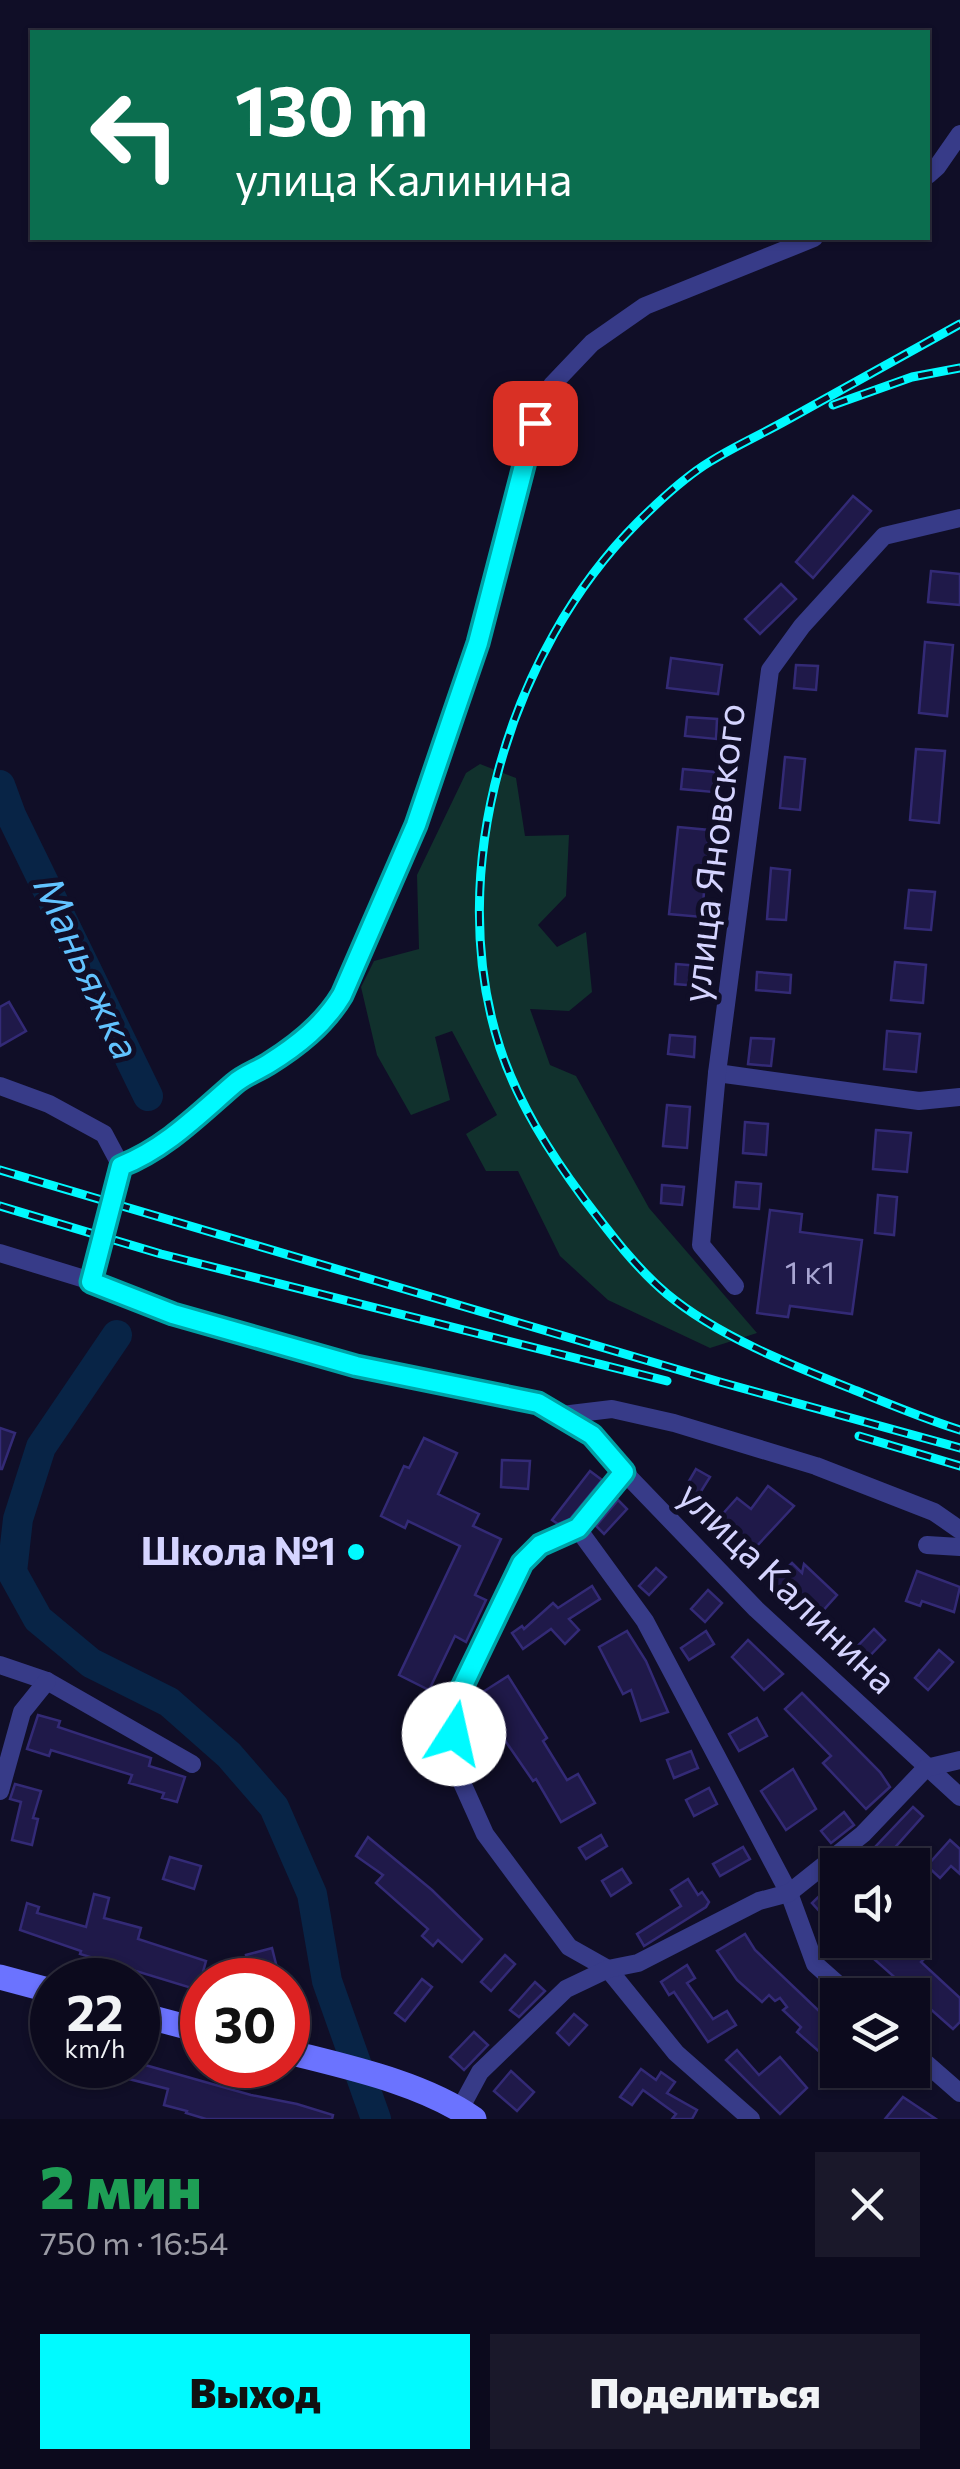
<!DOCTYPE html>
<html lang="ru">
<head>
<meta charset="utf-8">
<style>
	body { margin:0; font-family:Commissioner,sans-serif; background:#1a182a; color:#f1f3f6; height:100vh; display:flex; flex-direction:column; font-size:38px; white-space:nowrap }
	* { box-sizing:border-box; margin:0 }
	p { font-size:32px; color:#9a9aa4 }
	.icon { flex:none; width:55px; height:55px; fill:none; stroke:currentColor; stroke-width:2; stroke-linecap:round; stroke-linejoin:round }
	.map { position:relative; height:2119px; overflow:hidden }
	.details { display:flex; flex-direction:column; background:#0c0a1d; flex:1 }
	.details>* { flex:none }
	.top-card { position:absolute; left:30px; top:30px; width:900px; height:210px; border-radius:0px; box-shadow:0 2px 8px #0004,0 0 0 2px #2c2b3b; background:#0b6e4f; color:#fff; overflow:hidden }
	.fabs { position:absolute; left:820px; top:1848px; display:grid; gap:20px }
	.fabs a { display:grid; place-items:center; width:110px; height:110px; border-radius:0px; background:#0c0a1d; box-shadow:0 2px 8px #0004,0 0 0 2px #2c2b3b; font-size:50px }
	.speed { position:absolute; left:30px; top:1958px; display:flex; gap:20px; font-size:50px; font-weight:700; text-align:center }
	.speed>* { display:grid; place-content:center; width:130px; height:130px; border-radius:50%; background:#0c0a1d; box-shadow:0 2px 8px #0004,0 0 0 2px #2c2b3b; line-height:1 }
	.speed small { font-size:25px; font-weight:400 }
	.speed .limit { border:15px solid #d22; background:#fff; color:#111 }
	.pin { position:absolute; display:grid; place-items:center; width:85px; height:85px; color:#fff; margin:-42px; border-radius:20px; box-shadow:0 5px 15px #0006 }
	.me { position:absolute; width:110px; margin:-55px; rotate:10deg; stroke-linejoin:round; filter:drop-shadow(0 0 8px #0008) }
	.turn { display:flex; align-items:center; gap:35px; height:210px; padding:0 40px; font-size:45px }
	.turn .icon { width:130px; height:130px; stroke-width:2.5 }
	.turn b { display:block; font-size:70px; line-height:85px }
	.round { display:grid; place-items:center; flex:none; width:105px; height:105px; border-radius:0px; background:#1a182a }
	.overview { display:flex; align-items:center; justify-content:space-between; height:170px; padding:0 40px }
	h1 { font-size:60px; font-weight:800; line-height:75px; color:#1e9e55 }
	.button { display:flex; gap:20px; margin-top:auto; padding:20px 40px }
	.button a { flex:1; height:115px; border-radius:0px; background:#00faff; color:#111; font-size:40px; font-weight:800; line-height:115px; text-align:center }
	.button a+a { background:#1a182a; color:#f1f3f6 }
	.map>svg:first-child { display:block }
	.green { fill:#11312d }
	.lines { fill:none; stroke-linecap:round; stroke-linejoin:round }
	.river { stroke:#082446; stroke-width:30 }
	.building { fill:#1f1949; stroke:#332a76; stroke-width:2.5 }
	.street { stroke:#373b88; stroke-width:18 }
	.secondary { stroke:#6b73ff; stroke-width:25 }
	.rail-casing { stroke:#00faff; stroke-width:9 }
	.rail { stroke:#100e27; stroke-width:5; stroke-dasharray:15; stroke-linecap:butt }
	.route-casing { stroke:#00a2a6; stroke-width:25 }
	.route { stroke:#00faff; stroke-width:18 }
	.poi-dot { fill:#00faff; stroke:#100e27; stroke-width:4 }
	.labels { text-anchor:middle; stroke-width:10; stroke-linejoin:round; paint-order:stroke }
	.number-label { font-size:32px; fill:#a8a5d2 }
	.street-label { font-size:38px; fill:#d5d4ff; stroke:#100e27 }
	.poi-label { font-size:38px; font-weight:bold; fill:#d5d4ff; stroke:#100e27; text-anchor:end }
	.water-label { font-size:40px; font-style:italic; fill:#62c3ff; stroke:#100e27 }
</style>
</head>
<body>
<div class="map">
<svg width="960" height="2119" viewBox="0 0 960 2119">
	<rect width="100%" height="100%" fill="#100e27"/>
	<!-- green -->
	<polygon class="green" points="480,764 516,778 525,836 569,835 566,896 538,925 557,947 586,932 592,992 569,1011 530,1009 550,1065 576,1076 649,1208 757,1333 710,1348 608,1300 560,1256 518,1171 486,1171 466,1134 497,1115 452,1031 435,1037 450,1100 411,1115 377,1055 361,987 374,961 419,949 417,875 466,773"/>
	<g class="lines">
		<!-- river -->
		<g class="river">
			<polyline points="0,785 11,815 148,1096"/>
			<polyline points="117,1335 41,1447 18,1519 12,1572 38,1619 91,1663 169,1702 229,1755 274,1807 312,1894 327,1981 376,2119"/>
		</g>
	</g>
	<!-- building -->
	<g class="building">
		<polygon points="853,496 871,511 813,578 796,562"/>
		<polygon points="931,571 960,574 960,605 928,602"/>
		<polygon points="781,584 796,599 760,634 745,619"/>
		<polygon points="925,642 953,645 947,716 919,713"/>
		<polygon points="671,658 722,665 718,694 667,688"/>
		<polygon points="796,665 818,666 816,690 794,688"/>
		<polygon points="687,717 717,719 716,739 685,736"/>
		<polygon points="916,749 945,751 939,823 910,820"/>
		<polygon points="785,757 805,759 800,810 780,808"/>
		<polygon points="683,769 715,772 713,792 681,789"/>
		<polygon points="678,827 709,830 702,917 669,914"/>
		<polygon points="771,868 790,870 786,920 767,919"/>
		<polygon points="909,890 935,892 931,930 905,928"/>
		<polygon points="895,962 926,965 923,1003 891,1000"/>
		<polygon points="676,964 700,966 699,986 675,984"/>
		<polygon points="757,972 791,975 790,993 756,990"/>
		<polygon points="9,1002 26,1031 0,1046 0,1007"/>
		<polygon points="887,1031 920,1034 916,1072 884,1069"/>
		<polygon points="670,1035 695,1037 694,1057 668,1054"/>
		<polygon points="751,1038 774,1039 771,1066 748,1064"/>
		<polygon points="667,1105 690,1107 687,1148 663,1146"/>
		<polygon points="745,1122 768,1124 766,1155 743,1153"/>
		<polygon points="876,1130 911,1133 907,1172 873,1169"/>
		<polygon points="736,1182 761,1184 759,1209 734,1207"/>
		<polygon points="662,1185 684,1187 682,1205 661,1203"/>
		<polygon points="878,1195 897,1197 894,1235 875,1233"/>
		<polygon points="770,1210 802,1214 800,1232 862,1240 852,1314 790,1306 788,1317 757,1313"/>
		<polygon points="0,1428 15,1433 2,1469 0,1469"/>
		<polygon points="424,1438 457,1453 438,1494 479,1514 473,1526 501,1539 475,1595 486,1600 466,1642 455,1636 429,1690 399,1675 460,1546 408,1521 405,1528 381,1516 404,1466 409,1468"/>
		<polygon points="502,1460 530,1461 528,1489 501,1487"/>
		<polygon points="696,1469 710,1477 695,1501 682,1493"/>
		<polygon points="590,1471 602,1480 570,1519 558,1524 552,1520"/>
		<polygon points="768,1486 794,1506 755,1548 719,1518 737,1498 751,1509"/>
		<polygon points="618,1500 627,1509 604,1534 596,1526"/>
		<polygon points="792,1563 802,1573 804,1564 837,1595 811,1624 769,1585"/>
		<polygon points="656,1568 666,1577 649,1595 639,1586"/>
		<polygon points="917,1571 960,1587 954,1612 922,1601 920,1606 906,1601"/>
		<polygon points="592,1586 600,1599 569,1619 579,1630 565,1644 551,1629 523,1649 512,1633 522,1626 524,1629 553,1603 558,1608"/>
		<polygon points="708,1590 722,1603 705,1622 691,1609"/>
		<polygon points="874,1629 885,1640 861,1665 850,1654"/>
		<polygon points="627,1631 646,1661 668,1712 641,1721 631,1690 623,1694 599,1647"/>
		<polygon points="706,1631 714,1644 689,1660 681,1648"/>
		<polygon points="748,1640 783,1674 764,1690 732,1657"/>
		<polygon points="939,1650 953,1662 928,1690 915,1678"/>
		<polygon points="508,1676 547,1738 543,1741 567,1780 578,1774 595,1803 561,1822 536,1779 533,1781 475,1697"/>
		<polygon points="802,1693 880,1772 890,1787 866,1809 823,1763 831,1756 785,1709"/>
		<polygon points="38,1715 60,1721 58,1727 151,1758 149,1766 185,1777 177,1802 162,1798 164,1793 129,1783 132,1775 51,1750 49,1756 27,1749"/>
		<polygon points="757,1718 767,1736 739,1751 729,1734"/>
		<polygon points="691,1751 698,1768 674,1778 667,1760"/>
		<polygon points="793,1769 816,1809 786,1830 761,1791"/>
		<polygon points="15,1784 41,1791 33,1818 38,1819 32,1845 12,1840 21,1802 10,1799"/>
		<polygon points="709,1788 717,1804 694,1816 686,1800"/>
		<polygon points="913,1807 923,1816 891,1852 906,1865 858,1865"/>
		<polygon points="844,1812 854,1825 831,1843 821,1831"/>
		<polygon points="601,1835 607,1846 586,1859 579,1848"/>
		<polygon points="368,1837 432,1890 482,1939 462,1962 438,1940 433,1946 422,1936 428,1929 376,1883 383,1875 356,1856"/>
		<polygon points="950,1840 960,1849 960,1874 951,1866 940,1878 927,1866"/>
		<polygon points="743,1847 750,1859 720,1876 713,1864"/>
		<polygon points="170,1857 201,1866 194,1889 163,1879"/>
		<polygon points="622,1869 631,1883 611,1896 602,1881"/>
		<polygon points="838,1878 838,1916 830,1923 812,1903"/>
		<polygon points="688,1879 698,1895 702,1892 709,1902 706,1907 644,1946 637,1934 681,1906 671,1890"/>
		<polygon points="94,1894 109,1898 104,1918 141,1928 138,1939 206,1961 198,1990 80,1954 81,1951 20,1930 27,1903 39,1907 37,1913 86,1927"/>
		<polygon points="745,1934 755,1950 838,2029 838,2037 823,2055 797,2032 801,2027 783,2010 787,2007 780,1998 775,2001 769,1995 762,2002 737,1980 717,1951"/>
		<polygon points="877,1940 905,1940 925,1958 921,1962 960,1998 960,2022 953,2029 866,1952"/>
		<polygon points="272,1948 280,1980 252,1980 246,1955"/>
		<polygon points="505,1955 515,1964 491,1991 481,1982"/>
		<polygon points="687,1965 695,1978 687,1983 713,2019 727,2011 736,2025 708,2042 674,1992 669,1995 661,1982"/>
		<polygon points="422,1979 432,1987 405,2021 395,2013"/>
		<polygon points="535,1982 545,1991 519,2017 510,2010"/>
		<polygon points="574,2014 587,2025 569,2045 557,2033"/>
		<polygon points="474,2032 488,2045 464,2070 450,2057"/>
		<polygon points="737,2050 759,2075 780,2057 807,2088 780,2114 726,2060"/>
		<polygon points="138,2063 251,2095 297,2104 333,2115 332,2119 206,2119 186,2113 187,2111 164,2105 168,2089 121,2077 124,2065"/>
		<polygon points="641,2069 656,2080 661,2072 675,2082 667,2093 697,2110 692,2119 672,2119 676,2114 643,2090 632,2105 620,2097"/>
		<polygon points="511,2071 534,2092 517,2111 494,2091"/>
		<polygon points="903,2097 936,2119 885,2119"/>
	</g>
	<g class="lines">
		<!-- street -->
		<g class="street">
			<polyline points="928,175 937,167 960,134"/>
			<polyline points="717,1073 919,1101 960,1097"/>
			<polyline points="0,1086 49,1104 104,1134 121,1166 91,1281"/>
			<path d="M121,1166C166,1148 198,1115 234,1084C244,1075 257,1071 268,1064C297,1046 324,1025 341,995L416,825L478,643L535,423L552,385L592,343L645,306L814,238"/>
			<polyline points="0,1253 91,1281 173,1314 356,1366 538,1403 593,1435 624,1472 756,1609 960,1797"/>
			<polyline points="735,1286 701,1245 717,1073 770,670 802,626 884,536 960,518"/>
			<polyline points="562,1415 612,1409 674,1423 816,1466 934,1512 960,1530"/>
			<polyline points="624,1472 578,1529 540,1545 522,1563 454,1704 454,1765 485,1834 569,1947 608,1969 676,2053 751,2119"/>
			<polyline points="578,1529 645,1621 789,1893 815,1964 850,1995"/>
			<polyline points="927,1545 960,1547"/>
			<polyline points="0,1665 47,1681 192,1764"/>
			<polyline points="0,1791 22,1712 47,1681"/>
			<polyline points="912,2051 960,2093"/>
			<polyline points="460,2109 480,2072 566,1989 608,1969 638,1963 759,1901 789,1893 863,1834 926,1768 960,1760"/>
		</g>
		<!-- secondary -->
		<g class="secondary">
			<polyline points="0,1977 52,1991"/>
			<polyline points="138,2014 202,2031"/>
			<path d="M288,2052C347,2067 423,2083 474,2119"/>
		</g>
		<defs>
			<g id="rail">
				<path d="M960,324C902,356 845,388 787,420C762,434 735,446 711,461C686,476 659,501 638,522C509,651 443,872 500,1048C518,1103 550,1153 584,1199C609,1232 635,1267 667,1294C719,1337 794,1366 857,1391C891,1405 925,1419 960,1430"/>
				<polyline points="833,405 912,377 960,368"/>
				<polyline points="0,1170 720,1382 960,1448"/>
				<polyline points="0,1206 161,1254 667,1381"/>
				<polyline points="859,1436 960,1466"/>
			</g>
		</defs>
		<!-- rail casing -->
		<use href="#rail" class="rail-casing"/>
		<!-- rail -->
		<use href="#rail" class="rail"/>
	</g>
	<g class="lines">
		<defs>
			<path id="route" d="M454,1734V1704L522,1563L540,1545L578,1528L624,1472L592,1435L538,1403L356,1366L173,1314L91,1282L121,1166C166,1148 198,1115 234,1084C244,1075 257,1071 268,1064C297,1046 324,1025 342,995L416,825L453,716L478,643L535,423"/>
		</defs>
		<!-- route casing -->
		<use href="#route" class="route-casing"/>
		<!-- route -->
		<use href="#route" class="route"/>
	</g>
	<!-- markers -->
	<circle class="poi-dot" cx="356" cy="1552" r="10"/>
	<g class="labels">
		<!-- number labels -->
		<g class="number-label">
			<text x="810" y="1284">1 к1</text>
		</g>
		<!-- street labels -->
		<g class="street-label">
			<text transform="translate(714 853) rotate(-83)" y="13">улица Яновского</text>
			<text transform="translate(787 1588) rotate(44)" y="13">улица Калинина</text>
		</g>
		<!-- poi labels -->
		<g class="poi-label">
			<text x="336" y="1565">Школа №1</text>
		</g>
		<!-- water labels -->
		<g class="water-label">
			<text transform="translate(87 968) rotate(65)" y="14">Маньяжка</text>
		</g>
	</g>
</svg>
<div class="fabs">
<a><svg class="icon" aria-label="sound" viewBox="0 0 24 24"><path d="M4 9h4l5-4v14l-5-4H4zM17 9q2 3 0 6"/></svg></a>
<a><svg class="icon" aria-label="layers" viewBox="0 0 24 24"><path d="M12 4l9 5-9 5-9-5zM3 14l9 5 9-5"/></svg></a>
</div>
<div class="speed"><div>22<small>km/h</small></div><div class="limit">30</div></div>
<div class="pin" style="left:535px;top:423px;background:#d93025"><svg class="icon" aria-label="arrive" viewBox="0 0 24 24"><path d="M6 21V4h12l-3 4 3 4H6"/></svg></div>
<svg class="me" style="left:454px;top:1734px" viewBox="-20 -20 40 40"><circle r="19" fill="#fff"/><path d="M0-13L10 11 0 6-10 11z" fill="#00faff"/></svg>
<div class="top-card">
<div class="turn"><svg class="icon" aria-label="left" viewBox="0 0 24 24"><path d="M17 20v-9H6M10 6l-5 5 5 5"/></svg><div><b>130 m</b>улица Калинина</div></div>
</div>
</div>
<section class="details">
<div class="overview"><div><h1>2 мин</h1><p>750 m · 16:54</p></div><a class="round"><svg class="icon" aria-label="close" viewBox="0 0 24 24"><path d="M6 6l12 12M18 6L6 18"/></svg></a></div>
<div class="button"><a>Выход</a><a>Поделиться</a></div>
</section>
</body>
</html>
